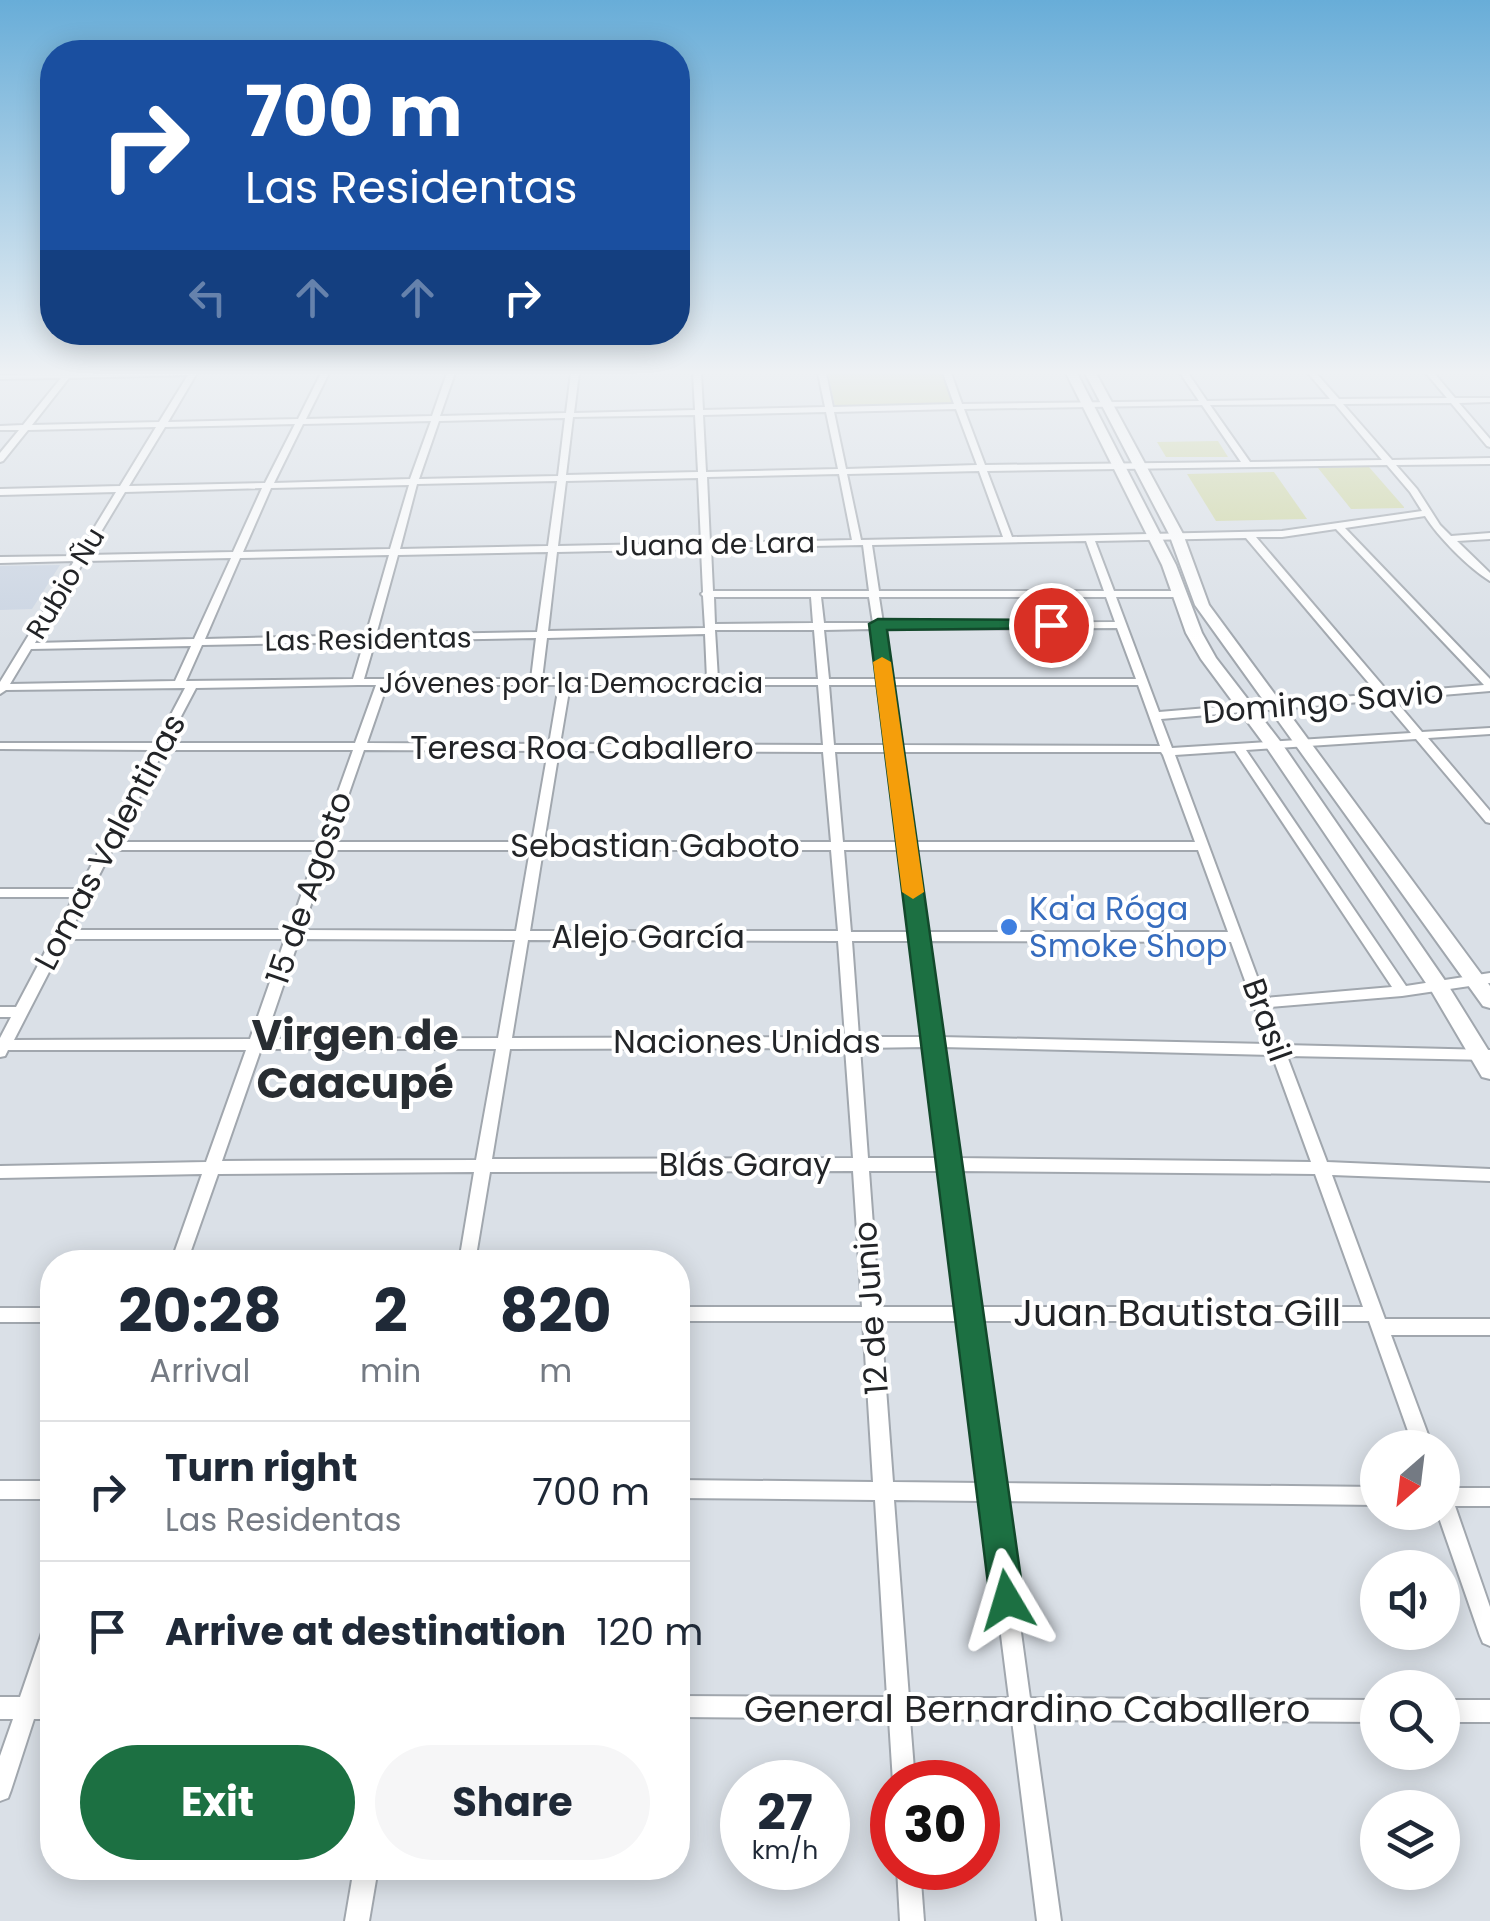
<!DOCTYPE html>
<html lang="en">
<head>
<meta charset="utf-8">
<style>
	body { margin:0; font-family:Poppins,sans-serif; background:#f6f6f7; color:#1f2937; height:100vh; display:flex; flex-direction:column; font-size:38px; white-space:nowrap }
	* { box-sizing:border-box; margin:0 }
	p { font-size:32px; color:#747a83 }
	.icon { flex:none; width:55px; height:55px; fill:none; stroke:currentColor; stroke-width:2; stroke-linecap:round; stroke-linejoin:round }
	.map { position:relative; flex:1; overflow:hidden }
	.details { position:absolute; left:40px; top:1250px; width:650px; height:630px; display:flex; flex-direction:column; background:#fff; border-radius:40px; box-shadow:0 5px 25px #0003 }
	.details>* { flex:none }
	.top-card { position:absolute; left:40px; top:40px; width:650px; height:305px; border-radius:40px; box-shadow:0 5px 25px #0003; background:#1a4fa0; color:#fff; overflow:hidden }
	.needle { width:65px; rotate:208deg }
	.buttons { position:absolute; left:1360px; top:1430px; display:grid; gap:20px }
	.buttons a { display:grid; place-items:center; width:100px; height:100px; border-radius:50%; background:#fff; box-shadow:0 5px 25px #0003; font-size:50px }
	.speed { position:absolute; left:720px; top:1760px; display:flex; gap:20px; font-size:50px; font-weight:700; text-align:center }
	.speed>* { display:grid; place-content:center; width:130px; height:130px; border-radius:50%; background:#fff; box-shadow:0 5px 25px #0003; line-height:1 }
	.speed small { font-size:25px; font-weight:400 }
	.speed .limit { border:15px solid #d22; background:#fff; color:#111 }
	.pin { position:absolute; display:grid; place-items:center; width:85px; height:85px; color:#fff; margin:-42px; border:5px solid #fff; border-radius:50%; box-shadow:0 2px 10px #0007 }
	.me { position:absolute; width:110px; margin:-55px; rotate:353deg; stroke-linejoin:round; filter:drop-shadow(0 0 8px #0008) }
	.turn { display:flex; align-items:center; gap:35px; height:210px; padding:0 40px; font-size:45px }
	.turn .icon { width:130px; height:130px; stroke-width:2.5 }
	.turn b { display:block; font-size:70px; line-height:85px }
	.lanes { display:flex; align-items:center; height:95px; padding:0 40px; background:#0003; justify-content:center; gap:50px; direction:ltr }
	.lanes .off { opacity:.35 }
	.eta { display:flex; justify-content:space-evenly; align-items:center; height:170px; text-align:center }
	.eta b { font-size:60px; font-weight:700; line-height:70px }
	.cta { display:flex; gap:20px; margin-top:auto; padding:20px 40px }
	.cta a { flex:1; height:115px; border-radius:60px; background:#1c7042; color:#fff; font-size:40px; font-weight:700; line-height:115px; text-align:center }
	.cta a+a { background:#f6f6f7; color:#1f2937 }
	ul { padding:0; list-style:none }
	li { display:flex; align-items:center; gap:30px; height:140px; padding:0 40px; border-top:2px solid #e0e1e3 }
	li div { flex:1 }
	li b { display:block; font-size:38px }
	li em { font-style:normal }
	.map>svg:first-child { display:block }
	.built { fill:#cad4e2 }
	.green { fill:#ced6a0 }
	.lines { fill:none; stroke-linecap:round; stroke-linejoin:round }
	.minor-casing { stroke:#a1a7ae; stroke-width:4 }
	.secondary-casing { stroke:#a1a7ae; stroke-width:4 }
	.minor { fill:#fff; fill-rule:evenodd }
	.secondary { fill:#fff; fill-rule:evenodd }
	.route { fill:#1c7042; stroke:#12492b; stroke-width:2.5 }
	.slow { fill:#f59e0b }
	.shop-dot { fill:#3f7fe0; stroke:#fff; stroke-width:4 }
	.labels { text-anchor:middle; stroke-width:8; stroke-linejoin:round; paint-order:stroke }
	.far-street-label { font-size:28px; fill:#222427; stroke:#fff }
	.street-label { font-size:32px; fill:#222427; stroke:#fff }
	.shop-label { font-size:32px; fill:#366cbe; stroke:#fff; text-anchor:start }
	.near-street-label { font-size:38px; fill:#222427; stroke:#fff }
	.district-label { font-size:42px; font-weight:bold; fill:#282d32; stroke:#fff }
</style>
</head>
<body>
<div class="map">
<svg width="1490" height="1921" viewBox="0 0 1490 1921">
	<rect width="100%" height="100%" fill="#dae0e7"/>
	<!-- built -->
	<polygon class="built" points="60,565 32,609 0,610 0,566"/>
	<!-- green -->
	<g class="green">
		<polygon points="828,373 942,373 954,403 835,406"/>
		<polygon points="1218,441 1228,457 1166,457 1157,442"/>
		<polygon points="1369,467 1404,507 1404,508 1351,509 1318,468"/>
		<polygon points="1274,472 1307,519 1216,521 1187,474"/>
	</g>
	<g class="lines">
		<defs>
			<g id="minor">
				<path d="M65,373H197L168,422L298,419L321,373H329L306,419L432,416L447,373H455L440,416L566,413L571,373H579L574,413L695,410L693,373H701L703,410L825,407L818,373H826L833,407L954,404L943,373H951L962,404L1199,401L1180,373H1188L1207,401L1330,399L1308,373H1316L1339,399L1447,398L1426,373H1434L1455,398H1490V402L1459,403L1490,439V447L1487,446L1451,403L1343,404L1392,460L1490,458V464L1396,465L1417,489L1440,525L1451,536L1490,533V539L1457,541L1490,573V581C1469,568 1438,537 1425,516L1345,528L1490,679V691L1394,699L1422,732L1490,728V734L1428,738L1490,811V823L1486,822L1416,739L1246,750L1406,986L1490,973V983L1402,996L1269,1007L1283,1045L1490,1050V1060L1287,1056L1327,1162L1490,1169V1181L1332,1175L1385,1319H1490V1335H1391L1433,1448H1414L1369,1321H979L1001,1483L1378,1487V1505L1003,1501L1030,1698L1378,1700V1722L1033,1720L1061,1921H1037L1012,1720L910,1719L915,1782H893L889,1719L678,1717V1696L887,1697L875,1500L678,1498V1480L873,1482L863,1321H678V1307H862L853,1171L490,1172L475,1262H459L474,1172L218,1174L187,1262H171L202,1174L0,1178V1166L206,1162L246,1050H8L5,1056L0,1057V1038L11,1017H0V1007H16L74,897H0V889H79L152,750L0,749V743H156L185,688L6,690L0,694V682L74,561L0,563V557L77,556L116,492L0,495V489L120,486L156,427L28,430L3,461L0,462V453L19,430H0V426L23,425L61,378L0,379V375ZM188,375L159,422L32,425L69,378ZM1335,404L1382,460L1250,462L1210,405ZM1202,405L1241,462L985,465L964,409ZM956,409L977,465L846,469L834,412ZM826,412L838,469L706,472L703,415ZM695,415L698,472L566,475L573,417ZM565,418L558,476L419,479L439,421ZM431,421L410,479L274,483L303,424ZM295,424L265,483L129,486L165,427ZM1387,465L1410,492L1422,511L1282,531L1012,537L987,471ZM979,471L1003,537L861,540L847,474ZM839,474L852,540L710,543L707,477ZM698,478L701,543L558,546L566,481ZM557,481L548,546L400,549L417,484ZM409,485L390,549L243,552L271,488ZM262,488L233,552L87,555L125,492ZM1336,529L1484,685L1389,693L1256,537H1282ZM1246,538L1378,694L1159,712L1116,597H1181L1186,594L1181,591H1114L1095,541ZM1086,541L1104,591H879L872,545ZM863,545L869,591H713L711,548ZM701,549L703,592L701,594L703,596L705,628L548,631L557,552ZM548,552L537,632L376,635L398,555ZM389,555L366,635L205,639L240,558ZM231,558L194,639L35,643L84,561ZM714,597H811L813,623L715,624ZM821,597H869L873,623H824ZM879,597H1106L1115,622L883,623ZM1117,628L1136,679H891L884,629ZM873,629L880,679H829L824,630ZM715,630H814L818,679H718ZM705,634L707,679H542L547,638ZM536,638L531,679H364L375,641ZM364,642L353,679L186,681L202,645ZM191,646L175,681L10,684L31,649ZM358,685H376L355,743H167L196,688ZM387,685H559L549,744L367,743ZM570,685H708L713,687L718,685H818L823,745L560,744ZM829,685H881L888,745H834ZM891,685H1138L1160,746L900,745ZM1383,700L1411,733L1172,748L1161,719ZM164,750H353L320,842H116ZM364,750L548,751L532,842H332ZM559,751L823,752L831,842H544ZM1235,751L1392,987L1265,998L1175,755ZM835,752H889L900,842H843ZM901,752H1161L1163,755L1195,842H913ZM112,850H317L289,930H71ZM330,850H530L516,931L302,930ZM543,850H831L838,931H530ZM844,850H901L912,932H851ZM914,850H1198L1228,932H925ZM66,939H285L250,1039L14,1040ZM299,939L515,940L498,1038L265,1039ZM528,940L838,941L845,1037L512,1038ZM852,941H913L925,1037H859ZM926,941L1231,942L1268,1044L940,1037ZM926,1047L940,1158H868L860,1048ZM941,1047L1272,1055L1311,1162L956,1158ZM845,1048L853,1158L492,1159L510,1049ZM261,1049H496L476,1160L222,1161ZM869,1171H942L959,1307H879ZM958,1171L1315,1174L1363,1307H977ZM881,1321H961L982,1483L893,1482ZM894,1500L984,1501L1009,1698H909Z"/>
				<rect x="0" y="1308" width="52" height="14"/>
				<rect x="0" y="1481" width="52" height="18"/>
				<polygon points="1442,1488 1490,1488 1490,1506 1455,1506 1490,1607 1490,1646 1483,1643 1480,1636 1437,1512 1442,1512"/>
				<polygon points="52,1621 52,1661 41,1697 52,1697 52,1719 34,1719 11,1790 8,1798 0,1801 0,1756 13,1719 0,1719 0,1697 20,1697 45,1624"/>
				<rect x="1442" y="1700" width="48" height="22"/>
				<polygon points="354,1868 378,1868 369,1921 345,1921"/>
				<polygon points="897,1868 920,1868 924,1921 900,1921"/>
			</g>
			<g id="secondary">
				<polygon points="1066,373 1077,373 1176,565 1202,633 1216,658 1280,741 1446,982 1490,1053 1490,1079 1482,1077 1432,992 1267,748 1201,659 1186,633 1162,565"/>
				<polygon points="1085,373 1096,373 1183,534 1209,605 1490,986 1490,1008 1483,1006 1195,605 1169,534"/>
			</g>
		</defs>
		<!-- minor casing -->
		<use href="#minor" class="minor-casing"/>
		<!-- secondary casing -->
		<use href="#secondary" class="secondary-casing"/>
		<!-- minor -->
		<use href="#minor" class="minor"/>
		<!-- secondary -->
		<use href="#secondary" class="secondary"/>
	</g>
	<!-- sky -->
	<linearGradient id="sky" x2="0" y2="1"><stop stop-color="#68add8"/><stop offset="0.58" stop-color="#eef1f4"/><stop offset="1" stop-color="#eef1f4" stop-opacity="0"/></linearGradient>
	<rect width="1490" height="642" fill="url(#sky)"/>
	<!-- route -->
	<polygon class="route" points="1051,620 1057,621 1057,628 887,630 1024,1600 1019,1612 1007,1617 995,1612 990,1600 869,624 878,619"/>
	<!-- slow -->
	<polygon class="slow" points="882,657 891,662 924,892 913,899 902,892 873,662"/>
	<!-- markers -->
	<circle class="shop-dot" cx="1009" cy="927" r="10"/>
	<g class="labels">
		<!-- far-street labels -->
		<g class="far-street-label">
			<text transform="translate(715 544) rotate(-1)" y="10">Juana de Lara</text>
			<text transform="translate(65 583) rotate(-59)" y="10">Rubio Ñu</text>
			<text transform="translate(368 639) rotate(-1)" y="10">Las Residentas</text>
			<text x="571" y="693">Jóvenes por la Democracia</text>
		</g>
		<!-- street labels -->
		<g class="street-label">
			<text transform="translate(1323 702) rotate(-5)" y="11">Domingo Savio</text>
			<text x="582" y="759">Teresa Roa Caballero</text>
			<text transform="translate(110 842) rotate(-62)" y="11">Lomas Valentinas</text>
			<text x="655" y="857">Sebastian Gaboto</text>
			<text transform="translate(309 888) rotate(-71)" y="11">15 de Agosto</text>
			<text x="648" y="948">Alejo García</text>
			<text transform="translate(1267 1020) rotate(70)" y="11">Brasil</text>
			<text x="747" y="1053">Naciones Unidas</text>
			<text x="745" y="1176">Blás Garay</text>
			<text transform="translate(871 1308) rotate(-94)" y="11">12 de Junio</text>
		</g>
		<!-- shop labels -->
		<g class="shop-label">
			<text x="1029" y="920">Ka'a Róga<tspan x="1029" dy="37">Smoke Shop</tspan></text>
		</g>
		<!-- near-street labels -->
		<g class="near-street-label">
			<text x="1177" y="1326">Juan Bautista Gill</text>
			<text x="1027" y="1722">General Bernardino Caballero</text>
		</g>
		<!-- district labels -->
		<g class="district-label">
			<text x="355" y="1050">Virgen de<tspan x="355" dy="48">Caacupé</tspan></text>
		</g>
	</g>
</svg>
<div class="buttons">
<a><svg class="needle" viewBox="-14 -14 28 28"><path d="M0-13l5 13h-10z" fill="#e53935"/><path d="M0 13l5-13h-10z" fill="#747a83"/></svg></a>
<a><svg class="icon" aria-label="sound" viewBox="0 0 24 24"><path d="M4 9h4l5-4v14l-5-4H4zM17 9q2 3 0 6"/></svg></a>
<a><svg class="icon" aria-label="search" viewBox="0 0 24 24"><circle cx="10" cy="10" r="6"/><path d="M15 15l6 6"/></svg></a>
<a><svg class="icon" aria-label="layers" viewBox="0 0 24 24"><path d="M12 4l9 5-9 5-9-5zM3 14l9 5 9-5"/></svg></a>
</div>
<div class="speed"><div>27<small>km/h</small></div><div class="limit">30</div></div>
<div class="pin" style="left:1051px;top:625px;background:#d93025"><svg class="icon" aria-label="arrive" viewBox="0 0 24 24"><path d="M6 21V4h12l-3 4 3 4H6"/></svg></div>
<svg class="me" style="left:1007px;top:1600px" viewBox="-20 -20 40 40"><path d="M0-17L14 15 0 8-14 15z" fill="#1c7042" stroke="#fff" stroke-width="4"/></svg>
<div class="top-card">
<div class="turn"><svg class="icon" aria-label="right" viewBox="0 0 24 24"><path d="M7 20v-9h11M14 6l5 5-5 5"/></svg><div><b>700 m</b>Las Residentas</div></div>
<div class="lanes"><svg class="icon off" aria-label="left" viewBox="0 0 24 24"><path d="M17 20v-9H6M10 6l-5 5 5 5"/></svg><svg class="icon off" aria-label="ahead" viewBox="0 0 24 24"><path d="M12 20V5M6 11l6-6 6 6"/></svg><svg class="icon off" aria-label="ahead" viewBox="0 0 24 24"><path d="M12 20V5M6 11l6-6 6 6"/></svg><svg class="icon" aria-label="right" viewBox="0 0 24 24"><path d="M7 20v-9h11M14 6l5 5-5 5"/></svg></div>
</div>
<section class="details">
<div class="eta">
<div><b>20:28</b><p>Arrival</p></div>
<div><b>2</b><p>min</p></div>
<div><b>820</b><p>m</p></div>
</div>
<ul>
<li><svg class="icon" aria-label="right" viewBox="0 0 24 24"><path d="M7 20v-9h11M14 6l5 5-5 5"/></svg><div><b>Turn right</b><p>Las Residentas</p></div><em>700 m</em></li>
<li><svg class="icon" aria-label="arrive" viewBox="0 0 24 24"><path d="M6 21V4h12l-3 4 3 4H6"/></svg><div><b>Arrive at destination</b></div><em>120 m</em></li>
</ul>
<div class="cta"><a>Exit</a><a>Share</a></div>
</section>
</div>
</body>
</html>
